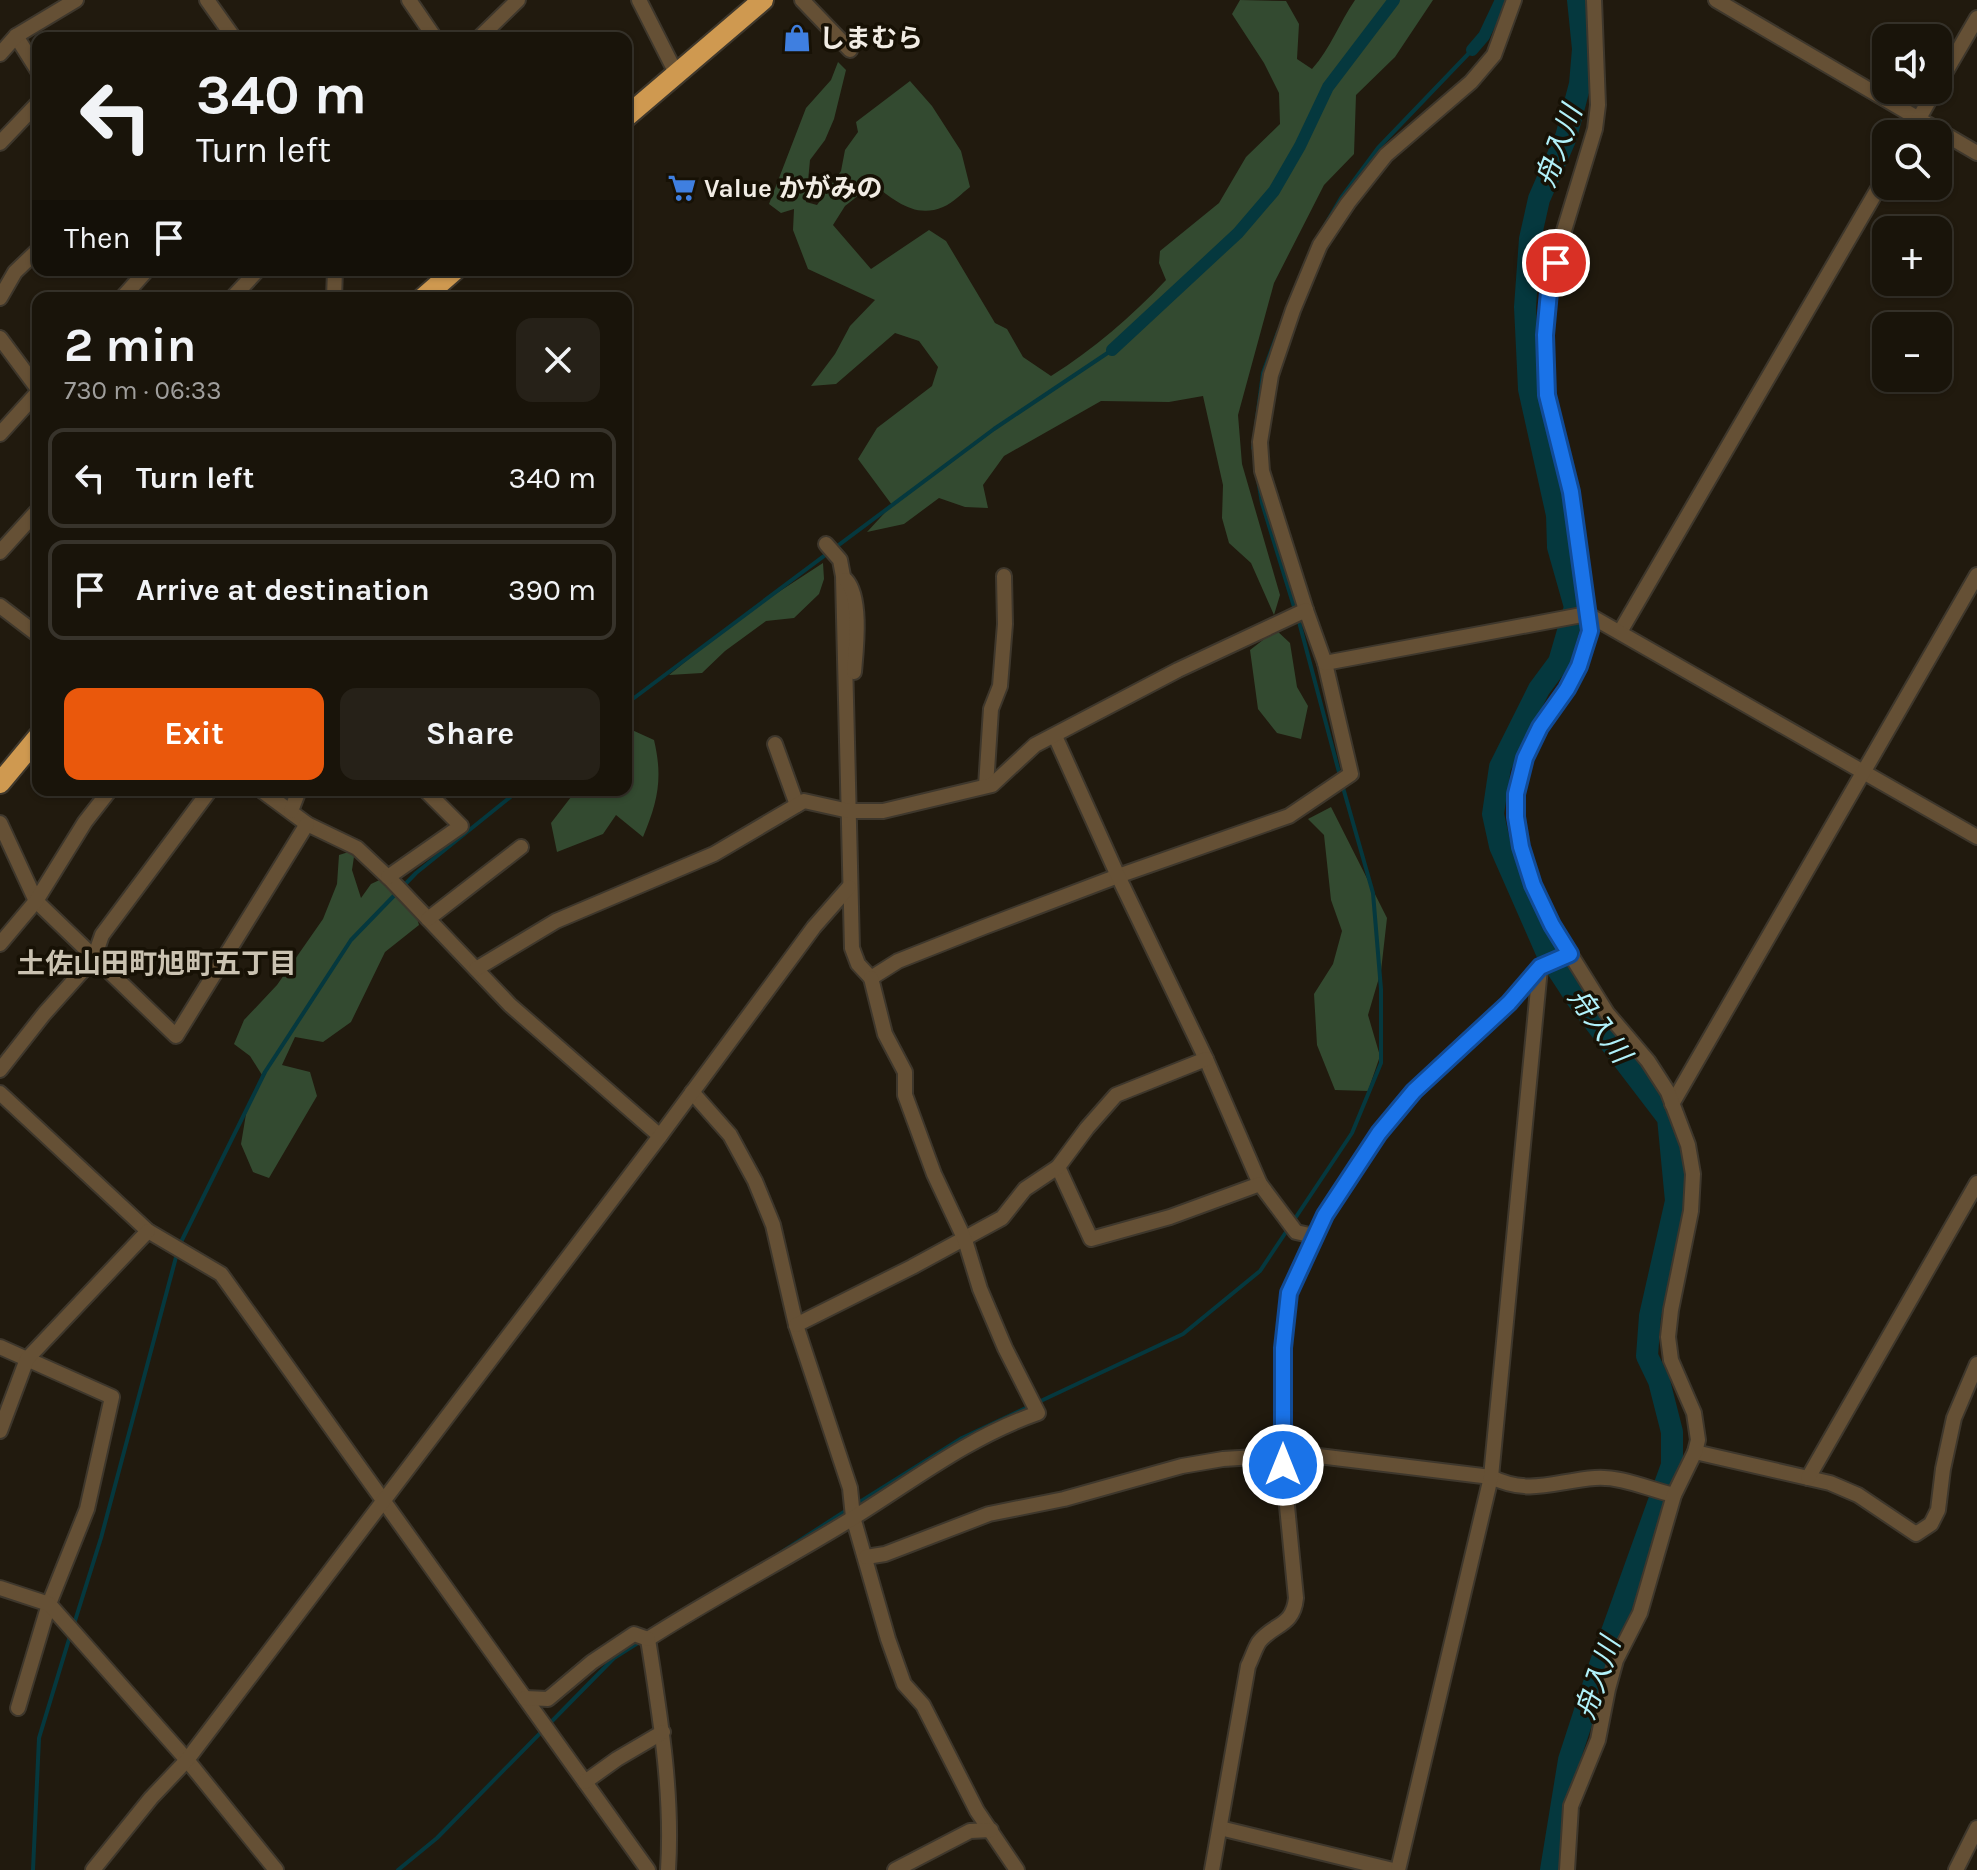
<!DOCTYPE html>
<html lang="en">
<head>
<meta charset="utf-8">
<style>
	body { margin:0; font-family:Karla,"Noto Sans JP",sans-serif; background:#262118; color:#f1f3f6; height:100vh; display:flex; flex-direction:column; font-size:30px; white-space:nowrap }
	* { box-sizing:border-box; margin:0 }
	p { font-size:26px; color:#9f9e9c }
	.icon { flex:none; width:44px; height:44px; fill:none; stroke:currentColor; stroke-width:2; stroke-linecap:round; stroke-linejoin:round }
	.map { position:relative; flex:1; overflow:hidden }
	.sheet { position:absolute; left:32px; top:292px; width:600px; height:504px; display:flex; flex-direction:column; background:#19140a; border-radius:16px; box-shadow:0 2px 6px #0004,0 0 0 2px #37332b }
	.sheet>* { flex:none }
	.top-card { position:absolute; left:32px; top:32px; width:600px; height:244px; border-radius:16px; box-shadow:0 2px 6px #0004,0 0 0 2px #37332b; background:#19140a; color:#f1f3f6; overflow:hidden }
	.controls { position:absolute; left:1872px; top:24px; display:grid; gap:16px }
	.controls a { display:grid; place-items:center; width:80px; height:80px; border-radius:16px; background:#19140a; box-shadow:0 2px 6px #0004,0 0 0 2px #37332b; font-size:40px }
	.pin { position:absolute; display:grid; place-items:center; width:68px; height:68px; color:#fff; margin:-34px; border:4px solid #fff; border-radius:50%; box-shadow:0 2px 8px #0007 }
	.me { position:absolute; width:88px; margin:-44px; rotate:0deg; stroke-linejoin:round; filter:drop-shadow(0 0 6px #0008) }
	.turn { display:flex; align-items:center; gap:28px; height:168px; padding:0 32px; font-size:36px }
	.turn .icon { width:104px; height:104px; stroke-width:2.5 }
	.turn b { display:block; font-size:56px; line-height:68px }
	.then { display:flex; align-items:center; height:76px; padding:0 32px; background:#0003; gap:16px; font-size:30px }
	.round { display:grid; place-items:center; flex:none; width:84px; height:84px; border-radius:16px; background:#262118 }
	.headline { display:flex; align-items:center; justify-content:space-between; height:136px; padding:0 32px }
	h1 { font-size:48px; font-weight:700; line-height:60px }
	.button { display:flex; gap:16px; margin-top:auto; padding:16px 32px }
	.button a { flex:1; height:92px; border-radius:16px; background:#ea580c; color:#fff; font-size:32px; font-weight:700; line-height:92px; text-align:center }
	.button a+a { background:#262118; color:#f1f3f6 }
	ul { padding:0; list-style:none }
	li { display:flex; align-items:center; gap:24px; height:100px; margin:0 16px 12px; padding:0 16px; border:4px solid #37332b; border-radius:16px }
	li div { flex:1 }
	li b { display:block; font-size:30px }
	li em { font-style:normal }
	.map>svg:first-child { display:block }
	.forest { fill:#334a30 }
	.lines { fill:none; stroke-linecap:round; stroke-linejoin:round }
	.stream { stroke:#05383e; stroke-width:4 }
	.canal { stroke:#05383e; stroke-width:12 }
	.river { stroke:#05383e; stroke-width:22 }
	.minor-casing { stroke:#3e372c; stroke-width:18 }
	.highway-casing { stroke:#3e372c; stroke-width:24 }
	.minor { stroke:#655035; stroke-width:14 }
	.highway { stroke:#cf9950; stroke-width:20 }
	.route-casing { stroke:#114b97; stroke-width:20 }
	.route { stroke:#1a73e8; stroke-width:14 }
	.labels { text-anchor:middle; stroke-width:7; stroke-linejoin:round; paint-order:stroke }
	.poi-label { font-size:26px; font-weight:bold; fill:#f1ece4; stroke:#171105; text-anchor:start }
	.water-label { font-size:28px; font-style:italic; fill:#b1f1fa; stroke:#171105 }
	.neighbourhood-label { font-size:28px; font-weight:bold; fill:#cac2b1; stroke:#171105 }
</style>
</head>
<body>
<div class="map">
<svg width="1977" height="1870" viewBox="0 0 1977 1870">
	<rect width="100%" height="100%" fill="#211a0e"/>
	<!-- forest -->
	<g class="forest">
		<path d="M1240,0L1286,1L1299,24L1297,59L1312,69C1331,48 1339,23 1355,0H1433L1395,57L1356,95L1354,154L1324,185L1274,283L1238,415L1242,464L1280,595L1274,615L1251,563L1229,543L1222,518L1223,485L1203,396L1169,402L1101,401L1004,456L983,485L988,508L965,507L939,498L904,524L867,532L892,505L858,459L877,428L932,386L938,367L919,341L895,333L836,384L811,386L835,354L850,326L875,300L808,269L793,230L794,209L781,213L769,204L806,108L831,80L838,62L846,70L834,119L825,140L810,160L806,202L817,205L841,171L845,150L858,132L856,122L910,81L932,106L961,151L970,187C962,193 953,203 943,207C915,219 894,200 873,184L845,206L833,225L871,269L929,230L946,241L995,323L1007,329L1023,357L1051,376C1094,349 1131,317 1166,280L1159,263L1160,251L1219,203L1246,157L1280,124L1279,93L1264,63L1232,14Z"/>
		<polygon points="823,563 824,579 819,594 794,618 766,621 725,651 702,673 669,675 743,615"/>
		<polygon points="1276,630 1290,643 1297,687 1308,706 1301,739 1277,733 1258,709 1250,650"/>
		<path d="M632,730L654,740C663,778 658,801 643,837L616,815L603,834L557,852L551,823L571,797L570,790H626V734Z"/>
		<polygon points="1331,807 1387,918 1381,971 1368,1015 1380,1056 1368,1091 1335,1090 1317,1045 1314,994 1333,964 1342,931 1331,900 1324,835 1308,819"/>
		<polygon points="355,850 352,870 361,898 371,884 390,875 412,900 419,925 385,952 351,1022 323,1042 295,1037 282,1065 310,1072 317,1096 269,1178 253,1172 241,1144 246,1114 262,1075 250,1056 234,1044 244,1020 277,985 323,919 337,884 339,855"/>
	</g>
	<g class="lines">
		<!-- stream -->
		<g class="stream">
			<polyline points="1321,232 1341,198 1378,148 1472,50"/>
			<polyline points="1253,448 1263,373 1278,332"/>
			<polyline points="1258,480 1262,503 1295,610"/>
			<polyline points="1298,618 1340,776"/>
			<polyline points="626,704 994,429 1112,350"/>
			<polyline points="855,1505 962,1438 1183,1334 1260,1271 1352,1133 1381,1063 1381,989 1373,893 1342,784"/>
			<polyline points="774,1557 847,1510"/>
			<polyline points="74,1624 101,1538 179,1246 265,1072 351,940 416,873 519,790"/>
			<polyline points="33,1870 39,1738 70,1636"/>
			<polyline points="398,1870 437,1838 614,1658 641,1641"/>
		</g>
		<!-- canal -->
		<g class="canal">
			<polyline points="1472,50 1484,36 1501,0"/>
			<polyline points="1112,350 1238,233 1274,191 1300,146 1328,87 1394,0"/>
		</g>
		<!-- river -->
		<polyline class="river" points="1551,1870 1569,1760 1599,1668 1672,1465 1672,1432 1659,1381 1647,1356 1650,1316 1676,1201 1668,1118 1577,999 1547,953 1500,846 1493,814 1500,767 1539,689 1559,662 1575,607 1558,547 1557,515 1529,389 1525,307 1530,239 1539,199 1566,137 1580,84 1583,49 1578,0"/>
		<defs>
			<g id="minor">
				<polyline points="207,0 234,38"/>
				<polyline points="409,0 435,38"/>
				<polyline points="639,0 676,73"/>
				<polyline points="802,0 850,50"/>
				<polyline points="1716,0 1977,153"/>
				<polyline points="16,36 38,71"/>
				<polyline points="479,38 518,0"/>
				<polyline points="0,54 16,36 76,0"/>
				<polyline points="1938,85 1977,18"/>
				<polyline points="1910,134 1935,90"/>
				<polyline points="0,143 38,103"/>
				<polyline points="0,298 15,272 38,250"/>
				<polyline points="122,298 147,270"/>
				<polyline points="232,298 258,270"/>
				<polyline points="334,298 335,270"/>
				<polyline points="0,338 38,389"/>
				<polyline points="0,434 38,392"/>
				<polyline points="826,544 840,560 843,576 852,948 858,964 871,978 898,961 984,927 1118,876 1289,816 1351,774 1325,663"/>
				<polyline points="0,552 38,510"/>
				<path d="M846,580C862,597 856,649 854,672"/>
				<polyline points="0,606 38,635"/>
				<polyline points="1306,610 1262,471 1260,442 1271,375 1293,310 1320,245 1348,203 1386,155 1471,82 1494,55 1514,0"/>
				<polyline points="1620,632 1886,175"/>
				<polyline points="1055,736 1118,876 1206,1059 1260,1184 1296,1232 1314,1236"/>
				<polyline points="775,744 797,805"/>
				<polyline points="986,786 991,709 1000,686 1005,624 1004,576"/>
				<polyline points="261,790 307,824 357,848 391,880 510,1005 660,1136"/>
				<polyline points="291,811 299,790"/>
				<polyline points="0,823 36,901 176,1036 307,824"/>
				<polyline points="388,877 461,826 425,790"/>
				<polyline points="428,919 521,847"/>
				<polyline points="0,944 36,901 85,822 110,790"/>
				<polyline points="476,969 556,921 714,854 804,801 849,811 883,811 992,785 1035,745 1178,670 1306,610 1325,663 1587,614 1977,837"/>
				<polyline points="0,1070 44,1014 94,958 102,935 210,790"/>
				<polyline points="692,1092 730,1135 755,1181 773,1225 796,1325 850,1488 853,1517 888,1639 904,1684 923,1705 977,1811 1017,1870"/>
				<polyline points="0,1093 148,1231 221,1274 648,1870"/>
				<polyline points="1672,1104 1977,575"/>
				<polyline points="1058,1167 1091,1239 1170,1217 1260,1184"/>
				<polyline points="796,1325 912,1267 1002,1218 1025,1189 1058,1167 1087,1128 1116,1095 1206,1059"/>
				<polyline points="0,1347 112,1397 87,1509 49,1604 18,1708"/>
				<polyline points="0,1431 27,1359 148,1231"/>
				<polyline points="1695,1452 1830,1483 1858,1495 1916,1534 1931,1524 1938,1510 1943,1469 1954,1418 1977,1364"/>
				<polyline points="1808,1478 1977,1183"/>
				<path d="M866,1557L885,1554L989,1514L1064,1499L1182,1466L1223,1459L1302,1454L1491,1477C1530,1496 1555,1481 1595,1478C1621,1476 1648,1489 1674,1495"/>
				<polyline points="0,1588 49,1604 187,1760 276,1870"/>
				<path d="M648,1639C715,1596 785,1560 853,1518C914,1480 969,1437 1038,1413L1005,1348L980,1289L965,1240L934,1174L905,1095V1072L885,1034L871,978"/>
				<path d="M648,1639C660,1716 673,1793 668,1870"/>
				<polyline points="525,1698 548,1699 592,1662 634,1634 648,1639"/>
				<polyline points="585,1782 617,1759 663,1732"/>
				<polyline points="1220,1828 1393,1870"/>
				<polyline points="93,1870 151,1798 187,1760 660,1136 814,927 849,887"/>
				<polyline points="895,1870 970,1831 991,1830"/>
				<path d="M1212,1870L1248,1666C1252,1658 1255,1648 1259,1642C1274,1623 1293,1627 1296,1598L1283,1465V1348L1289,1293L1325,1215L1379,1133L1414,1091L1509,1003L1540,967L1570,954"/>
				<polyline points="1398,1870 1491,1477 1540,968"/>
				<polyline points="1567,1870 1571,1806 1598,1740 1608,1689 1616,1660 1640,1613 1674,1495 1695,1452 1698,1440 1694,1413 1671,1360 1668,1337 1671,1310 1691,1211 1693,1174 1688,1145 1668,1092 1648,1061 1607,1013 1552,925 1533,885 1521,847 1516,817 1516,794 1525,758 1540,727 1567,689 1579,666 1590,631 1571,492 1547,395 1545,335 1549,292 1563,234 1595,129 1598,105 1594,0"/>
				<polyline points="1956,1870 1977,1828"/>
			</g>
			<g id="highway">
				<polyline points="626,117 763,0"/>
				<polyline points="423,298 455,270"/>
				<polyline points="0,783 38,737"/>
			</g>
		</defs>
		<!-- minor casing -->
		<use href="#minor" class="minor-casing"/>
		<!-- highway casing -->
		<use href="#highway" class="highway-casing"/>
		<!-- minor -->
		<use href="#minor" class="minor"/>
		<!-- highway -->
		<use href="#highway" class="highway"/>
	</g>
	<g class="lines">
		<defs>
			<polyline id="route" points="1283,1465 1283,1348 1289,1293 1325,1215 1379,1133 1414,1091 1509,1003 1540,967 1570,954 1552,925 1533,885 1521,847 1516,817 1516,794 1525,758 1540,727 1567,689 1579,666 1590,631 1571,492 1547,395 1545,335 1549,292 1556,263"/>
		</defs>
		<!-- route casing -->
		<use href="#route" class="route-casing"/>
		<!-- route -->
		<use href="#route" class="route"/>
	</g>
	<!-- icons -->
	<defs>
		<symbol id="shop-bare" viewBox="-9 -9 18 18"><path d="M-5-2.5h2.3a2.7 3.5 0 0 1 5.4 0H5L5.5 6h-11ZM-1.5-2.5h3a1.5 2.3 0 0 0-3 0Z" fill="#3f7fe0" stroke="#171105" stroke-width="2.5" paint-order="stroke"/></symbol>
		<symbol id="supermarket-bare" viewBox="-9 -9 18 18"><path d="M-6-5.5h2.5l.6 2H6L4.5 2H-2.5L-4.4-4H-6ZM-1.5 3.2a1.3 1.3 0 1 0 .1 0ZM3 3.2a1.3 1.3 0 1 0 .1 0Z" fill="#3f7fe0" stroke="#171105" stroke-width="2.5" paint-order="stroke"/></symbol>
	</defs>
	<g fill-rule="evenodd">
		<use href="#shop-bare" x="777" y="18" width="40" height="40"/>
		<use href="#supermarket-bare" x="662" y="168" width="40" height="40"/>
	</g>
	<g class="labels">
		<!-- poi labels -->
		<g class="poi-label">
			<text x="819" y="47">しまむら</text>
			<text x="704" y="197">Value かがみの</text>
		</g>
		<!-- water labels -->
		<g class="water-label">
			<text transform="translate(1558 146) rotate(-70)" y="10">舟入川</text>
			<text transform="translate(1600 1025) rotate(54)" y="10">舟入川</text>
			<text transform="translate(1597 1678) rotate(-71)" y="10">舟入川</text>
		</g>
		<!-- neighbourhood labels -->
		<g class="neighbourhood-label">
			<text x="157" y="973">土佐山田町旭町五丁目</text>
		</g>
	</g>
</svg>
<div class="controls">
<a><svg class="icon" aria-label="sound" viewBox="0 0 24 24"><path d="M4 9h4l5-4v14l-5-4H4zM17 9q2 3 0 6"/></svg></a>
<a><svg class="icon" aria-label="search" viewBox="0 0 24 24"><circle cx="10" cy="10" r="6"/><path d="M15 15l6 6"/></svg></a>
<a>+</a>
<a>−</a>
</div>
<div class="pin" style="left:1556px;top:263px;background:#d93025"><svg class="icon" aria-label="arrive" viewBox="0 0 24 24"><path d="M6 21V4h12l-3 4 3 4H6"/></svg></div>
<svg class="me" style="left:1283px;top:1465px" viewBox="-20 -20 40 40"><circle r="17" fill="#1a73e8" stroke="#fff" stroke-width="3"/><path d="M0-11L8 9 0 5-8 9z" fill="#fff"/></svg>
<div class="top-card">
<div class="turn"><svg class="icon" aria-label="left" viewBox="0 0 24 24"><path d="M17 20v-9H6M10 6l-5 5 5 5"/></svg><div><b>340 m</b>Turn left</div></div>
<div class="then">Then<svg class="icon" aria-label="arrive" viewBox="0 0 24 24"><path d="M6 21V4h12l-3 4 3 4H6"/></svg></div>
</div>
<section class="sheet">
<div class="headline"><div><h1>2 min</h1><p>730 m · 06:33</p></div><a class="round"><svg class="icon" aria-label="close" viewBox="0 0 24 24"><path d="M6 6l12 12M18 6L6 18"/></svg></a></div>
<ul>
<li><svg class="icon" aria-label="left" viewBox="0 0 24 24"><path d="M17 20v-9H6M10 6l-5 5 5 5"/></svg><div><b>Turn left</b></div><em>340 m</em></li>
<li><svg class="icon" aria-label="arrive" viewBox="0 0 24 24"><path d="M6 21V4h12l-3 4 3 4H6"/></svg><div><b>Arrive at destination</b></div><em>390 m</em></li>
</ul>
<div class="button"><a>Exit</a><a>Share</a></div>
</section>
</div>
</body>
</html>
